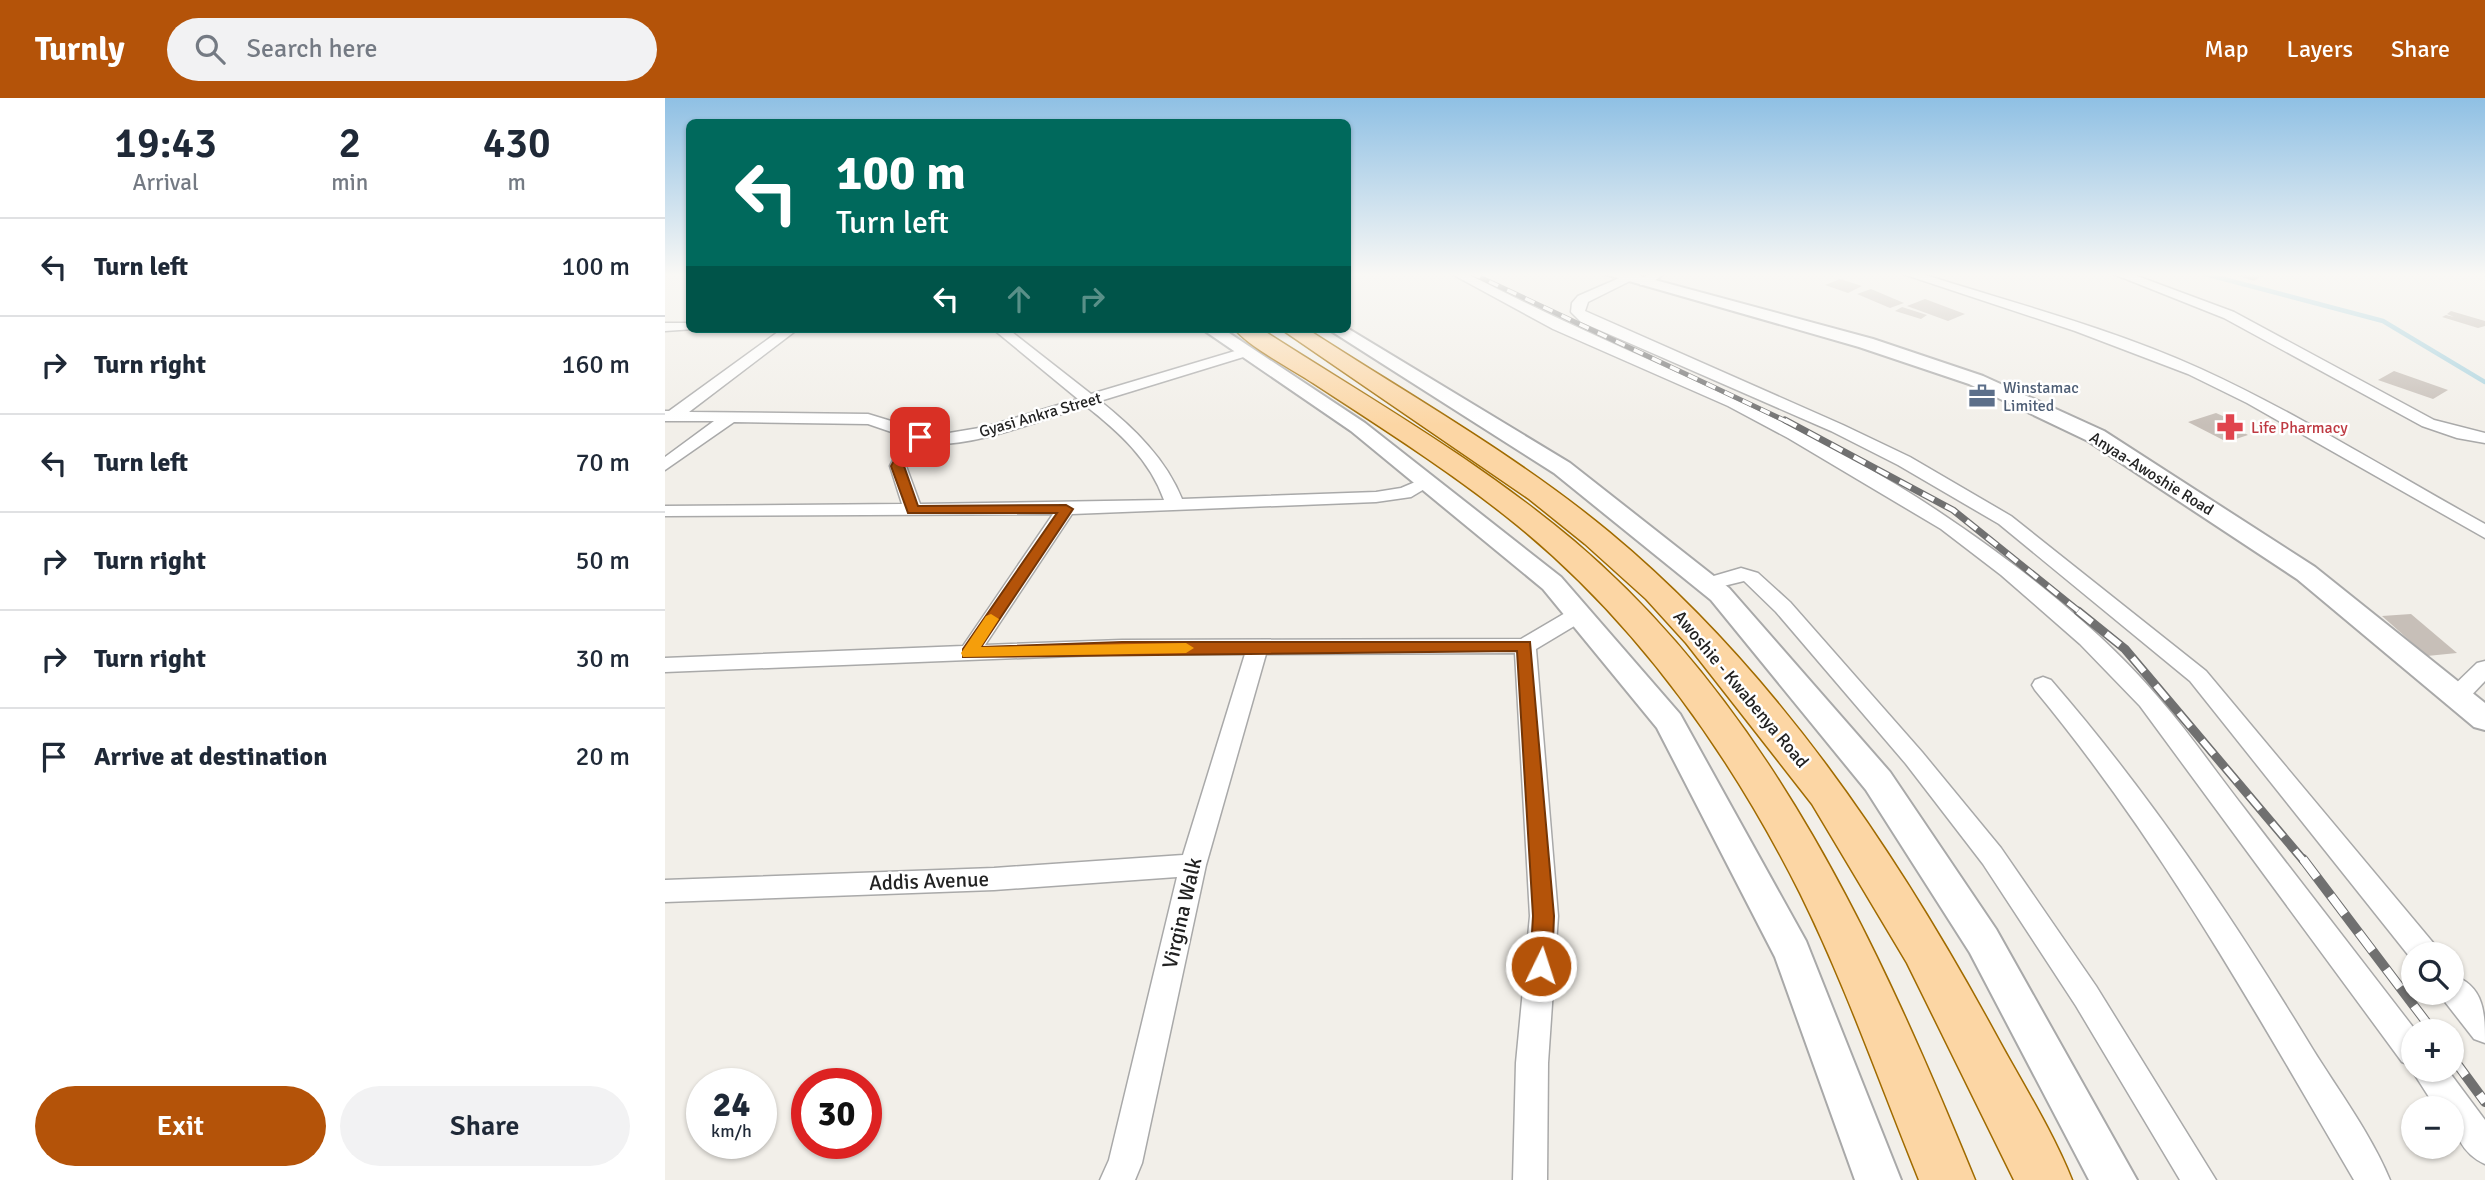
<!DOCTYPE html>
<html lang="en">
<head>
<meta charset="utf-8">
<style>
	body { margin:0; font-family:Signika,sans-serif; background:#f2f2f3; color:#1f2937; height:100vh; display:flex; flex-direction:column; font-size:26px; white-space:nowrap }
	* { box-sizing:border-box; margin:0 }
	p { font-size:23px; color:#747a83 }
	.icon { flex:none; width:38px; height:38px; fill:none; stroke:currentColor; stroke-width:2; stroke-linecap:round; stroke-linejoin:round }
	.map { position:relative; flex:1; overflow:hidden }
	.side { display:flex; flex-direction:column; background:#fff; width:665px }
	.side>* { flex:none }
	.top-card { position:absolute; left:21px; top:21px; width:665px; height:214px; border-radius:10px; box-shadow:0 2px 5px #0004; background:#00695c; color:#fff; overflow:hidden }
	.buttons { position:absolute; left:1736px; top:844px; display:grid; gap:14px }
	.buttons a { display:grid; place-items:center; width:63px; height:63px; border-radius:50%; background:#fff; box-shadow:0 2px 5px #0004; font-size:35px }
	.speed { position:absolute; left:21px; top:970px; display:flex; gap:14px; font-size:35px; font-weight:700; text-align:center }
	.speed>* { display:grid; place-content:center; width:91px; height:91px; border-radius:50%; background:#fff; box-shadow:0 2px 5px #0004; line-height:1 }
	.speed small { font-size:18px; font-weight:400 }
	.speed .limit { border:10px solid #d22; background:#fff; color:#111 }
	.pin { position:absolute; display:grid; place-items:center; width:60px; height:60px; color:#fff; margin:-30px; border-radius:14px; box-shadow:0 4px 10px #0006 }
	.me { position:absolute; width:77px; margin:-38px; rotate:4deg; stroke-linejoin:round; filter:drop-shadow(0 0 5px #0008) }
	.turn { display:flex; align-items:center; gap:24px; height:147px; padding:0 35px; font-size:32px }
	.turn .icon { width:91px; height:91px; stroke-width:2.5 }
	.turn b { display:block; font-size:49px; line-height:60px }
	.lanes { display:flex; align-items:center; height:66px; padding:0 35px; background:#0003; justify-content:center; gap:35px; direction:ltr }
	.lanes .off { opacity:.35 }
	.eta { display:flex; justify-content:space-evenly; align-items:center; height:119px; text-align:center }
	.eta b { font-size:42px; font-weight:600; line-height:49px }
	.action { display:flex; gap:14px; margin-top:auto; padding:14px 35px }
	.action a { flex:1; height:80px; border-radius:42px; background:#b45309; color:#fff; font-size:28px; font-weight:600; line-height:80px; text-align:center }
	.action a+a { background:#f2f2f3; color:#1f2937 }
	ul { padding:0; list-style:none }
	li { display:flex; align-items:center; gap:21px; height:98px; padding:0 35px; border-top:2px solid #e0e1e3 }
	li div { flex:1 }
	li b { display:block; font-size:26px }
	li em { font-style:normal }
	header { display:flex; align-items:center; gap:42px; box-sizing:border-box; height:98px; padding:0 35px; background:#b45309; color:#fff }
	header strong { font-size:33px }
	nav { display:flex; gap:38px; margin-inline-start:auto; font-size:24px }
	.search { width:490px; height:63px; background:#f2f2f3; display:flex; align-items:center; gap:18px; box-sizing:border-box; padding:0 24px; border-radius:38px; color:#747a83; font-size:26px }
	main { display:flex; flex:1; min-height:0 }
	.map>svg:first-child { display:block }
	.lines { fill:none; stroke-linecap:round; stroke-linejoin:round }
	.stream { stroke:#aad3df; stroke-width:4.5 }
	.building { fill:#c7bfb8 }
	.minor-casing { stroke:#a9a9a9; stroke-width:3 }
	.tertiary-casing { stroke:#a9a9a9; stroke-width:4 }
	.primary-casing { stroke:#a06b00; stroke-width:3 }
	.minor { fill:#fff; fill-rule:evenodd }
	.tertiary { fill:#fff; fill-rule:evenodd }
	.primary { fill:#fcd6a4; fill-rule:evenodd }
	.rail-far3-casing { stroke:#707070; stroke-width:5 }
	.rail-far2-casing { stroke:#707070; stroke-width:7 }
	.rail-far1-casing { stroke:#707070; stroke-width:9 }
	.rail-casing { stroke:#707070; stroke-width:10 }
	.rail-far3 { stroke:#fff; stroke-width:3.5; stroke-dasharray:10; stroke-linecap:butt }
	.rail-far2 { stroke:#fff; stroke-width:4.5; stroke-dasharray:13; stroke-linecap:butt }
	.rail-far1 { stroke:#fff; stroke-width:6; stroke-dasharray:18; stroke-linecap:butt }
	.rail { stroke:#fff; stroke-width:8; stroke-dasharray:23; stroke-linecap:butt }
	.route { fill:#b45309; stroke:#753606; stroke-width:2 }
	.slow { fill:#f59e0b }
	.labels { text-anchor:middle; stroke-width:5; stroke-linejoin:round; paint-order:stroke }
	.far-service-label { font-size:16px; fill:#4e5e75; stroke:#fff; text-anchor:start }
	.far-street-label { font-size:16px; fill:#222; stroke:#fff }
	.far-health-label { font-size:16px; fill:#be3a42; stroke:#fff; text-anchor:start }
	.street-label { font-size:18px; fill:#222; stroke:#fff }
	.near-street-label { font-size:21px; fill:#222; stroke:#fff }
</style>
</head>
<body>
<header>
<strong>Turnly</strong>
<div class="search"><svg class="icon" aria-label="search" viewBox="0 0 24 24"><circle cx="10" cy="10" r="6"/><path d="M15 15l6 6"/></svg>Search here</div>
<nav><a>Map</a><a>Layers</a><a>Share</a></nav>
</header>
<main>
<section class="side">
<div class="eta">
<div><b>19:43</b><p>Arrival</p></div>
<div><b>2</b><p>min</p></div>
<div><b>430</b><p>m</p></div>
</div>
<ul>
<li><svg class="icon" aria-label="left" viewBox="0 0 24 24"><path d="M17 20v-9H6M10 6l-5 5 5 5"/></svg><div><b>Turn left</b></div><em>100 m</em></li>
<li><svg class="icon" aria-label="right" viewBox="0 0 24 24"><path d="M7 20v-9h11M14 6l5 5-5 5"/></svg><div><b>Turn right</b></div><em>160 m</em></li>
<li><svg class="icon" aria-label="left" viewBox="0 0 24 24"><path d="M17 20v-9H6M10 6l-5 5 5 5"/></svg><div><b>Turn left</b></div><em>70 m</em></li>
<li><svg class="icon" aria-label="right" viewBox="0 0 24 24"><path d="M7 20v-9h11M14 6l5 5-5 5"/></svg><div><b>Turn right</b></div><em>50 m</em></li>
<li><svg class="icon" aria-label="right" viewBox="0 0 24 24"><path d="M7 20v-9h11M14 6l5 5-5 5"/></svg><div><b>Turn right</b></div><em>30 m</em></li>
<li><svg class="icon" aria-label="arrive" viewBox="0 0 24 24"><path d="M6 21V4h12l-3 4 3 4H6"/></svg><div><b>Arrive at destination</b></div><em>20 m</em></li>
</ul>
<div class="action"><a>Exit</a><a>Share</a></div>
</section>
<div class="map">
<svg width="1820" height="1082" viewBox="0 0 1820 1082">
	<rect width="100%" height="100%" fill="#f2efe9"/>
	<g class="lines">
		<!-- stream -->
		<polyline class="stream" points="1536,175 1718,223 1820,284"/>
	</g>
	<!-- building -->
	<g class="building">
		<polygon points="1564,175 1600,175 1589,183"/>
		<polygon points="1175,181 1197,188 1183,195 1160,187"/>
		<polygon points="1206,191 1239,205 1225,210 1192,196"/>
		<polygon points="1260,201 1300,216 1283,223 1242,208"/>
		<polygon points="1237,209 1262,217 1256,221 1230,213"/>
		<polygon points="1786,213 1820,223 1820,228 1813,230 1777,219 1781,217 1789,219 1782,216"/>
		<polygon points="1729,273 1783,292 1768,301 1713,282"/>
		<polygon points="1551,315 1567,322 1560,325 1583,337 1562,344 1523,324"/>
		<polygon points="1746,516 1792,555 1762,558 1717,518"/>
	</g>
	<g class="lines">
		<defs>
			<g id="minor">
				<path d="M785,175H801C963,259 1138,319 1289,424C1357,470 1439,535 1492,598C1522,632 1548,670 1576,706C1634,782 1693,857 1751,933H1748V971H1782L1820,1022V1066C1797,1056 1787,1033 1787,1010H1771L1746,971L1748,968L1737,964L1475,608L1415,546L1336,477L1276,431L1123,340L1063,308L888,231Z"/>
				<polygon points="986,175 1001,175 983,187 975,187 975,181"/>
				<path d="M1235,175H1254C1348,205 1446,230 1536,271C1634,316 1726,374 1820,426V440L1582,305L1523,276L1410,233Z"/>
				<polygon points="1446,175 1464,175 1569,214 1769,322 1820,335 1820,345 1792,340 1757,328 1559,220"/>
				<polygon points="959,178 969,181 923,204 920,213 1178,327 1245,359 1346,418 1541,573 1770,847 1774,856 1748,856 1748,863 1525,583 1334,426 1233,367 1166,333 916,224 906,214 907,205 913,198"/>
				<polygon points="0,225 24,225 24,231 29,231 0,233"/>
				<path d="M117,231H133L24,314L203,316L272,337L320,329L413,301L328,231H343L426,296L580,250L587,254L585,257L435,303C469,330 501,361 517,401L711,394L736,390L762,379L771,384L746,399L711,404L407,416L320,547L457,542L856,541L907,511H921L924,516L921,521L871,551L893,818L883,965L882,1082H848L851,965L865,818L850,555L601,556L541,767L477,1065L470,1082H435L444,1062L512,779L329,792L0,804V782L329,770L518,757L580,556H457L0,574V560L298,548L388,416L0,418V408L237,406L225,368L234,350L244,340L203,326L69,324L0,372V359L49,323H0V313H4ZM421,308C454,334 485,362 499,402L255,406L241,368L247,355L259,344C298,354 381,320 421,308Z"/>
				<polygon points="1076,470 1093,475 1125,504 1257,654 1336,750 1431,888 1551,1082 1515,1082 1411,908 1318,766 1241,666 1111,514 1079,483 1042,492 1032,486 1035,482"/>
				<polygon points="1820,563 1820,583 1800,604 1784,604 1781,598 1784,592 1812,565"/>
				<path d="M1378,579L1386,582C1485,696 1568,820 1647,950C1673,992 1706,1036 1725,1082H1689C1590,913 1496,744 1370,592L1367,587L1370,582Z"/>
				<path d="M1787,877C1820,888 1820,916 1820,945L1809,941L1777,900L1774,894H1787Z"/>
			</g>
			<g id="tertiary">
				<polygon points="936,175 964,175 1208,241 1318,278 1439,333 1650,469 1820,605 1820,632 1809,629 1632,481 1423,343 1304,286 1194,249"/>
				<polygon points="682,230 905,365 1064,490 1225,674 1331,831 1472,1082 1424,1082 1305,855 1201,692 1046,502 889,375 663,231"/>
				<polygon points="537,231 558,231 700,325 896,479 1015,616 1141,843 1236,1082 1190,1082 1110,859 992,630 878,491 686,333"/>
			</g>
			<g id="primary">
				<path d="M570,231H596C702,299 813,362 909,443C1106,610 1214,848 1310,1082H1254C1215,986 1181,888 1135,795C1065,656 973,526 852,427C788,375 717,330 648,285C630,273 581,247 570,231Z"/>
				<path d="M616,231H642C741,295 854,359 944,434C1108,570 1230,751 1331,937C1357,985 1387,1032 1407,1082H1349L1242,865L1147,706L1021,545L981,501L920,446L864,401Z"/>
			</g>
		</defs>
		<!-- minor casing -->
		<use href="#minor" class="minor-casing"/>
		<!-- tertiary casing -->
		<use href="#tertiary" class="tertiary-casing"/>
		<!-- primary casing -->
		<use href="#primary" class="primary-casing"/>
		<!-- minor -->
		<use href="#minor" class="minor"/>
		<!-- tertiary -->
		<use href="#tertiary" class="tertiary"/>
		<!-- primary -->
		<use href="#primary" class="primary"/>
		<defs>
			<polyline id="rail-far3" points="806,175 1123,324"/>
			<polyline id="rail-far2" points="1120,322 1288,412 1416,515"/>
			<polyline id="rail-far1" points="1413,513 1460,551 1639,763"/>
			<g id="rail">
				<polyline points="1638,761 1768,933"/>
				<polyline points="1787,959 1820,1004"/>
			</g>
		</defs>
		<!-- rail-far3 casing -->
		<use href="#rail-far3" class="rail-far3-casing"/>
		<!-- rail-far2 casing -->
		<use href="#rail-far2" class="rail-far2-casing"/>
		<!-- rail-far1 casing -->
		<use href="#rail-far1" class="rail-far1-casing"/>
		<!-- rail casing -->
		<use href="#rail" class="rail-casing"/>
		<!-- rail-far3 -->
		<use href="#rail-far3" class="rail-far3"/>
		<!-- rail-far2 -->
		<use href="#rail-far2" class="rail-far2"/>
		<!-- rail-far1 -->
		<use href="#rail-far1" class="rail-far1"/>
		<!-- rail -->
		<use href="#rail" class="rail"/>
	</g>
	<!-- sky -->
	<linearGradient id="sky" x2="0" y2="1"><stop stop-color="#8fc0e4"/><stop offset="0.54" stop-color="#f9f8f5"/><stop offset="1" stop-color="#f9f8f5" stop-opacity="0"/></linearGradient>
	<rect width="1820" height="327" fill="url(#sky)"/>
	<!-- route -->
	<polygon class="route" points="255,335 261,339 246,354 239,368 253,408 401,407 408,411 316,549 457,544 865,544 889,818 887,868 883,875 876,878 868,875 865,868 868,818 852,553 298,559 298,551 392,415 243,415 226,368 236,350"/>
	<!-- slow -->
	<polygon class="slow" points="326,516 334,521 316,549 521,545 529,550 521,555 298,559 296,555 321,518"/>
	<!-- icons -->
	<defs>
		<symbol id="office-bare" viewBox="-9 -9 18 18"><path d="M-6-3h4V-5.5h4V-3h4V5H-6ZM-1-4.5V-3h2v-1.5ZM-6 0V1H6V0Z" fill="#5c6f8a" stroke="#fff" stroke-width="2.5" paint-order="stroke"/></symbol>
		<symbol id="pharmacy-bare" viewBox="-9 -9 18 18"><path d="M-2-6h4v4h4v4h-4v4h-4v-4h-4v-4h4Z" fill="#e0444e" stroke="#fff" stroke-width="2.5" paint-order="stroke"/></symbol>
	</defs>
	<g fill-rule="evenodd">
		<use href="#office-bare" x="1298" y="279" width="38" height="38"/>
		<use href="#pharmacy-bare" x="1546" y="310" width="38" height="38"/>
	</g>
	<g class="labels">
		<!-- far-service labels -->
		<g class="far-service-label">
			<text x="1338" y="295">Winstamac<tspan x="1338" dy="18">Limited</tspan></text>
		</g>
		<!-- far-street labels -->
		<g class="far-street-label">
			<text transform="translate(375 316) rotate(-16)" y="6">Gyasi Ankra Street</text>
			<text transform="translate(1487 375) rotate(32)" y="6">Anyaa-Awoshie Road</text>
		</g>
		<!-- far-health labels -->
		<g class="far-health-label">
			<text x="1586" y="335">Life Pharmacy</text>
		</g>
		<!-- street labels -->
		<g class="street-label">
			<text transform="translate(1076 591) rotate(50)" y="6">Awoshie - Kwabenya Road</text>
		</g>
		<!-- near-street labels -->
		<g class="near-street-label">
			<text transform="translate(264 783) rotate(-2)" y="7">Addis Avenue</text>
			<text transform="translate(517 815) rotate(-77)" y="7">Virgina Walk</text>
		</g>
	</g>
</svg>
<div class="buttons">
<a><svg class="icon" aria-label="search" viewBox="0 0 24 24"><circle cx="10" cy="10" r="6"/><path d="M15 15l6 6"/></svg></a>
<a>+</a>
<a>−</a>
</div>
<div class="speed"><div>24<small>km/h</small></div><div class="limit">30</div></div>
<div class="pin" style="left:255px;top:339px;background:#d93025"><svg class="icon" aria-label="arrive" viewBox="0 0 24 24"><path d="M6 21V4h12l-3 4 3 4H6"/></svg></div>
<svg class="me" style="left:876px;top:868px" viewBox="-20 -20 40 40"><circle r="17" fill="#b45309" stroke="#fff" stroke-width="3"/><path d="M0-11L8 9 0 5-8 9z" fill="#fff"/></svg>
<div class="top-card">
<div class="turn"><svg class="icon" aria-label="left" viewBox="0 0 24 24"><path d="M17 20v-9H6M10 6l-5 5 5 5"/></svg><div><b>100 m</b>Turn left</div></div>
<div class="lanes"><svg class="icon" aria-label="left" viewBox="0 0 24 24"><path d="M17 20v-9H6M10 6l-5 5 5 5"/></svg><svg class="icon off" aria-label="ahead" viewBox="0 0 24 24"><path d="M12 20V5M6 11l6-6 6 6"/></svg><svg class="icon off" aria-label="right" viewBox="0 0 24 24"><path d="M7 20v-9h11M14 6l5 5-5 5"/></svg></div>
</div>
</div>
</main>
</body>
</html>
